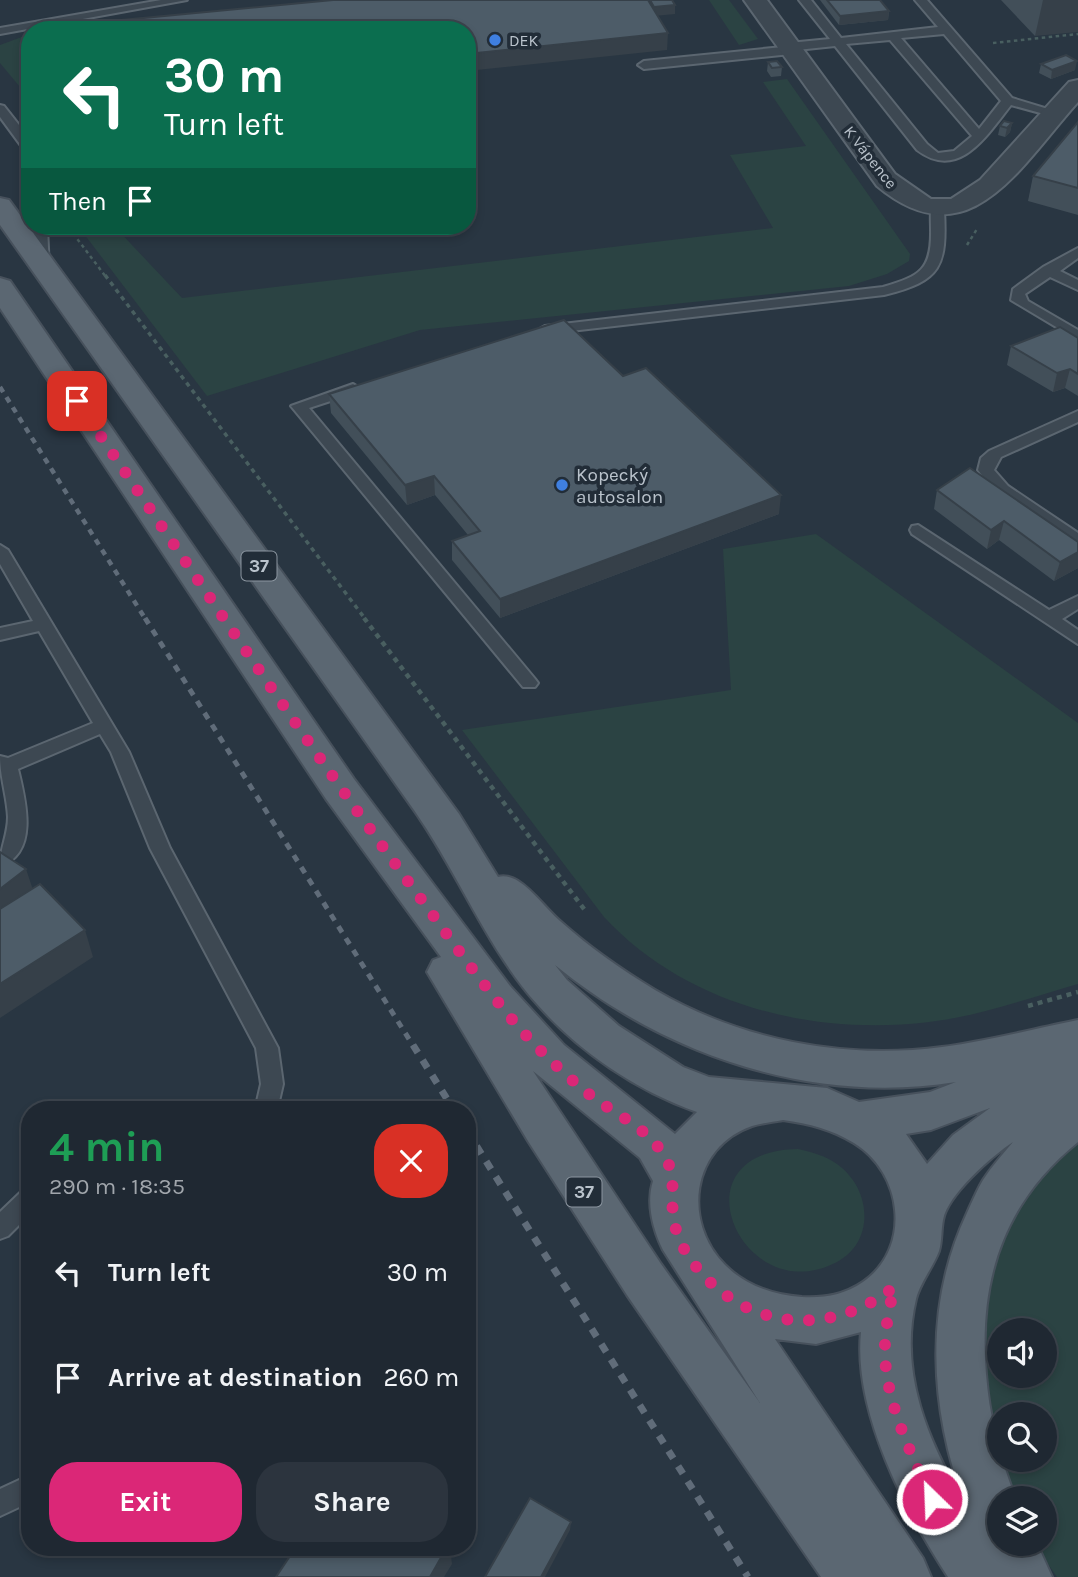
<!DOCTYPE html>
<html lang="en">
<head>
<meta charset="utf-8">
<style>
	body { margin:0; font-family:Karla,sans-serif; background:#2c343e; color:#f1f3f6; height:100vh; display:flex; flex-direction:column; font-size:26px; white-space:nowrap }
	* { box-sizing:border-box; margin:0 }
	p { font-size:23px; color:#a1a6ac }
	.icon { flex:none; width:38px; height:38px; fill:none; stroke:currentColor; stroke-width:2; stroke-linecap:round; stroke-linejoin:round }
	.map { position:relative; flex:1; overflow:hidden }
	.details { position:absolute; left:21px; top:1101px; width:455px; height:455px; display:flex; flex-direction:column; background:#1f2832; border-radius:28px; box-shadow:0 4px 10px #0003,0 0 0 2px #3c444d }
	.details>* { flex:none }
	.banner { position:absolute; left:21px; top:21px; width:455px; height:214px; border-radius:28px; box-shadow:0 4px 10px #0003,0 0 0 2px #3c444d; background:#0b6e4f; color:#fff; overflow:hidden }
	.fabs { position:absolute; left:987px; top:1318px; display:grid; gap:14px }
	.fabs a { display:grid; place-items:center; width:70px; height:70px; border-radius:50%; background:#1f2832; box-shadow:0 4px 10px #0003,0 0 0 2px #3c444d; font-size:35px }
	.pin { position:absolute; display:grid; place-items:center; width:60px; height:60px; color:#fff; margin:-30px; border-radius:14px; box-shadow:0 4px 10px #0006 }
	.me { position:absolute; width:77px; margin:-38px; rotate:336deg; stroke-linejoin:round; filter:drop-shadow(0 0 5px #0008) }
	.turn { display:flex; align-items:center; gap:24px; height:147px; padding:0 28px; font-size:32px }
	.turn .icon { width:91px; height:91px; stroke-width:2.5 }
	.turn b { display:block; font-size:49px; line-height:60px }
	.then { display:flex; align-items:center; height:66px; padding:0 28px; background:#0003; gap:14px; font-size:26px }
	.round { display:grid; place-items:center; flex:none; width:74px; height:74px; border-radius:28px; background:#2c343e }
	.overview { display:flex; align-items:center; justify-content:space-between; height:119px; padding:0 28px }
	h1 { font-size:42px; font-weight:700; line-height:52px; color:#1e9e55 }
	.cta { display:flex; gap:14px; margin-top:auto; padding:14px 28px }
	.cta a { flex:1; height:80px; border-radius:28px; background:#db2777; color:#fff; font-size:28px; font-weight:700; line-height:80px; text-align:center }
	.cta a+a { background:#2c343e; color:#f1f3f6 }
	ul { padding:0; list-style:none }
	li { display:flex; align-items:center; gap:21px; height:105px; padding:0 28px }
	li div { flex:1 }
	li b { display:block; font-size:26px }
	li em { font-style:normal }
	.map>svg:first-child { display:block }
	.green { fill:#2b4343; fill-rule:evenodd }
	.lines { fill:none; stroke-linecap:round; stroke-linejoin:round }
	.lane-casing { stroke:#5b6670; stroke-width:4 }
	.street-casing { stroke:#5b6670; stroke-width:4 }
	.primary-casing { stroke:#47515c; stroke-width:4 }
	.path-far2 { stroke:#495f60; stroke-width:2.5; stroke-dasharray:3.5 3.5; stroke-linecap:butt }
	.path-far1 { stroke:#495f60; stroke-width:3.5; stroke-dasharray:4.5 4.5; stroke-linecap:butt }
	.path { stroke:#495f60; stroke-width:4.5; stroke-dasharray:5 5; stroke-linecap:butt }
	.lane { fill:#3d4852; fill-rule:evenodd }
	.street { fill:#3d4852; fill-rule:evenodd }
	.primary { fill:#5b6772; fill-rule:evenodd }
	.rail-far2 { stroke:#606c79; stroke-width:4.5; stroke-dasharray:6 6; stroke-linecap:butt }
	.rail-far1 { stroke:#606c79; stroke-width:5; stroke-dasharray:7 7; stroke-linecap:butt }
	.rail { stroke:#606c79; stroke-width:7; stroke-dasharray:9 9; stroke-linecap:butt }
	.wall { fill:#424f59 }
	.shaded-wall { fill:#364049 }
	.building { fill:#4d5c68; stroke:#364049; stroke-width:2 }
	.route { stroke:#db2777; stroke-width:12; stroke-dasharray:0 21.6 }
	.shop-dot { fill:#3f7fe0; stroke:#222d38; stroke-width:2.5 }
	.labels { text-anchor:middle; stroke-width:7; stroke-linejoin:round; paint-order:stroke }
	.far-poi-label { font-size:16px; fill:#bac3cc; stroke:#222d38; text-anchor:start }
	.far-street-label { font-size:16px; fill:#bac3cc; stroke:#222d38 }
	.shield { fill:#222d38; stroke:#8c96a0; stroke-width:2 }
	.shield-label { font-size:18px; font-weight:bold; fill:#bac3cc }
	.poi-label { font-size:19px; fill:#bac3cc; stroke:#222d38; text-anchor:start }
</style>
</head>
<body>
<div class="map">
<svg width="1078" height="1577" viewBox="0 0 1078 1577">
	<rect width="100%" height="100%" fill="#293642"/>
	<!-- green -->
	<g class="green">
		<polygon points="709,0 729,0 758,39 739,45"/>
		<polygon points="30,34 30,99 0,63 0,45"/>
		<polygon points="787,79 910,254 909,261 887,274 849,286 420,330 207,396 78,226 114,226 182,298 773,228 730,155 806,146 763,82"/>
		<path d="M816,534L1078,723V984C1029,998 980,1016 929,1022C811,1036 686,1005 604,917L462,730L731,690L723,549Z"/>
		<path d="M1078,1138V1577H1057L1034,1544H1045V1498H1010L999,1472L983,1388L984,1294L1018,1195ZM999,1330H1045V1376H999ZM999,1414H1045V1460H999Z"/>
		<path d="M798,1149C812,1152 826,1156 837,1164C871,1188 876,1241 837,1262C743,1312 670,1151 798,1149Z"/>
	</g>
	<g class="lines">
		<defs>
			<g id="lane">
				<polygon points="161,0 187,0 0,34 0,28"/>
				<path d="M799,0H811L841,38L938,27L915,0H927L1012,98L1061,113L1055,117L1011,105C987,135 959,182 917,150L835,46L797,50L791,54L644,69L638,65L644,61L783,47L789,43L830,39ZM944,34L1001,101L979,129L901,38ZM890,40L972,136L954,151L938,153L927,144L846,44Z"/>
				<polygon points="0,105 4,106 30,139 30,152 25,151 0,117"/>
				<path d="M932,206L944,209C947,266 942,281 884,295L545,334L538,330L545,326L883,287C920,276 932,270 931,229C931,221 930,213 932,206Z"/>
				<polygon points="33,226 47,226 49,270 37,267"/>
				<polygon points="1078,248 1078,258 1060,271 1078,280 1078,290 1050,277 1025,294 1028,301 1078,330 1078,340 1011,300 1013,289 1043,267"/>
				<polygon points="353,384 361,389 358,392 309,408 535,679 538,683 535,687 523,687 291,406"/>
				<polygon points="1078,411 1078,422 1001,457 994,470 1008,486 1078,533 1078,546 996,494 978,470 981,458 989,451"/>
				<polygon points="918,525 1049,610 1078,596 1078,609 1062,619 1078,630 1078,644 912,534 910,530 912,526"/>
				<path d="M0,545L8,550L129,752L170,848L278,1048L283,1084L277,1110H255L261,1084L256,1048L150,848L111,752L100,734L18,769C25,798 40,853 0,866C0,848 8,835 8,817C7,796 0,777 0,756L8,758L93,723L39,631L0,640V628L33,621L0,564Z"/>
				<polygon points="30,1188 30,1214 8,1236 0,1239 0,1212 22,1191"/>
				<polygon points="30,1475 30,1502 0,1516 0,1489"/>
			</g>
			<path id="street" d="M744,0H767L895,174L931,199H951L980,180L1069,82L1078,80V102C1020,166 969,263 877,186Z"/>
			<path id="primary" d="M0,198L9,200L459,814L498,877C504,875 512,877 518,881C534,891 546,909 560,921C589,947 622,970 655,990C740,1040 844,1060 942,1047C988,1041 1033,1029 1078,1020V1142C1009,1198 981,1269 985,1359C986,1378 988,1399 992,1418C995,1432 999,1445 999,1460H1002L1015,1498H999V1544H1037L1052,1577H948C906,1512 853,1412 861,1332L816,1344L775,1339L923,1558L931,1577H821L627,1295L528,1141L427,972L433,960L441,957L326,799L0,308V278L10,281L354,779L510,986L564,1045L675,1134L697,1112C637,1091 578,1051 537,1004C486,947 458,872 414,810C276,615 138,420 0,225ZM555,965C666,1056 813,1105 956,1082L930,1092L859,1102L827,1088L709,1077L683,1067L619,1026L567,980ZM533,1071L640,1158L653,1181C646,1203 653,1230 663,1250L760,1403L661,1264ZM990,1108L953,1135L927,1164L906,1134L931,1130ZM783,1120C810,1124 831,1129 854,1143C903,1173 912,1248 863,1282C844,1295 825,1298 802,1297C774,1295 746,1286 725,1265C682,1222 691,1147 752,1126C762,1123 773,1122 783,1120ZM1013,1142C1003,1154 992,1166 983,1180C977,1190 972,1202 967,1213C923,1307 930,1410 965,1505C929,1442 898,1374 916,1299C920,1283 933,1267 939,1251C942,1241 941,1230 943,1220C947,1195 993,1155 1013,1142Z"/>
		</defs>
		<!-- lane casing -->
		<use href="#lane" class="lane-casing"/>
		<!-- street casing -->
		<use href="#street" class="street-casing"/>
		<!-- primary casing -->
		<use href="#primary" class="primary-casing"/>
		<!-- path-far2 -->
		<g class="path-far2">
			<polyline points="993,43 1078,34"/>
			<polyline points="69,228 106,277"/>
			<polyline points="967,245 977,229"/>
		</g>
		<!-- path-far1 -->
		<polyline class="path-far1" points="105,275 366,620"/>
		<!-- path -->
		<g class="path">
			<polyline points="364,618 587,913"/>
			<polyline points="1028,1006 1078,992"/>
		</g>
		<!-- lane -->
		<use href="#lane" class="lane"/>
		<!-- street -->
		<use href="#street" class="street"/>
		<!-- primary -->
		<use href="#primary" class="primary"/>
		<!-- rail-far2 -->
		<polyline class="rail-far2" points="0,387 146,620"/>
		<!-- rail-far1 -->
		<polyline class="rail-far1" points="145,618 414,1047"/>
		<!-- rail -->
		<g class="rail">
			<polyline points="413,1045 454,1110"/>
			<polyline points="467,1131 748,1577"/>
		</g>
	</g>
	<!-- wall -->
	<g class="wall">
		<polygon points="820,0 880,0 889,11 888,20 839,25"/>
		<polygon points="1001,0 1078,0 1035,36"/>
		<polygon points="768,62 782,67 781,76 771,77 767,71"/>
		<polygon points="1041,64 1075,70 1051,79 1039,73"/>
		<polygon points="1078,122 1078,215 1028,201 1033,176"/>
		<polygon points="1012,123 1010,132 1005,137 998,135 1000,126"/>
		<polygon points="1078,338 1078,396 1065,388 1053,392 1007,365 1011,346"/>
		<polygon points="623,376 779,514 500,618 452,560 452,541 468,535 435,495 407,505 331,413 329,394"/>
		<polygon points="937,490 1078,542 1078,568 1054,581 999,540 987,549 934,509"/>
	</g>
	<!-- shaded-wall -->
	<g class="shaded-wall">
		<polygon points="1043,0 1078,0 1078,32 1035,36"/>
		<polygon points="675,5 675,14 654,16 654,7"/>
		<polygon points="889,11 888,20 839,25 840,16"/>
		<polygon points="668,33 667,50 467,71 467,54"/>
		<polygon points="1077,61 1075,70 1051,79 1052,70"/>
		<polygon points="1012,123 1010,132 1005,137 1007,128"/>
		<polygon points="1070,369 1065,388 1053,392 1057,373"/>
		<polygon points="434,476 435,495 407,505 405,485"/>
		<polygon points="781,495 779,514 500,618 500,599"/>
		<polygon points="1004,521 999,540 987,549 991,530"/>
		<polygon points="1078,552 1078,568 1054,581 1060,562"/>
		<polygon points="26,869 35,896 0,924 0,889"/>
		<polygon points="85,930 93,957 0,1018 0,984"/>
		<polygon points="571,1522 570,1530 545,1577 541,1577"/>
		<polygon points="447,1547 450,1547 452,1564 444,1577 430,1577"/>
	</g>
	<!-- building -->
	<g class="building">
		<polygon points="333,0 648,0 668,33 467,54 467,30 114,30 112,21"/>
		<polygon points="650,0 672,0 675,5 654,7"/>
		<polygon points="827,0 880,0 889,11 840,16"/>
		<polygon points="1066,55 1077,61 1052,70 1041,64"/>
		<polygon points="777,61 782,67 772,68 768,62"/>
		<polygon points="1004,121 1012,123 1007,128 1000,126"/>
		<polygon points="1078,122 1078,188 1033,176"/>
		<polygon points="564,320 623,376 646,368 781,495 500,599 452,541 480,531 434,476 405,485 329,394"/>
		<polygon points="1060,327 1078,338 1078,374 1070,369 1057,373 1011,346"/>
		<polygon points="970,468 1078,542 1078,552 1060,562 1004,521 991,530 937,490"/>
		<polygon points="0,852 26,869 0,889"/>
		<polygon points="40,884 85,930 0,984 0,909"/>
		<polygon points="530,1498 571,1522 541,1577 485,1577"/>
		<polygon points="296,1547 447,1547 430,1577 276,1577"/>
	</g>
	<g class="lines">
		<!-- route -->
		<path class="route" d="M77,401C185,560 291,721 404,876C437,920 468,965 502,1007C528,1040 558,1069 590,1095C612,1112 641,1125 658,1147C679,1174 670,1183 673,1214C676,1248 702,1279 730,1298C782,1333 847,1325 894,1287C889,1310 884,1333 885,1356C887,1405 912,1456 932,1499"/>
	</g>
	<!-- markers -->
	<g class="shop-dot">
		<circle cx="495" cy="40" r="7"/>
		<circle cx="562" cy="485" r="7"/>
	</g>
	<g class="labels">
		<!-- far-poi labels -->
		<g class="far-poi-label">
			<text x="509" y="46">DEK</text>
		</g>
		<!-- far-street labels -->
		<g class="far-street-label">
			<text transform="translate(871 157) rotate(52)" y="6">K Vápence</text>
		</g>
		<!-- shield labels -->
		<g class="shield">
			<rect x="241.5" y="551.5" width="35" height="29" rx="5"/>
			<rect x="566.5" y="1177.5" width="35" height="29" rx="5"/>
		</g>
		<g class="shield-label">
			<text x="259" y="572">37</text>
			<text x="584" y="1198">37</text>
		</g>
		<!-- poi labels -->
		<g class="poi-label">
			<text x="576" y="481">Kopecký<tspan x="576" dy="22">autosalon</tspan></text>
		</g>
	</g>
</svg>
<div class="fabs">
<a><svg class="icon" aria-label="sound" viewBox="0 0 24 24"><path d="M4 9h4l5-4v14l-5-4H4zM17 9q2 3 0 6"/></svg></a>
<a><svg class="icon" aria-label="search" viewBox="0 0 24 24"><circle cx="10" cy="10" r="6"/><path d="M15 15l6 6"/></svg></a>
<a><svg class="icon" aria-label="layers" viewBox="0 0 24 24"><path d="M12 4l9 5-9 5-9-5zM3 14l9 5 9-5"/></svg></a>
</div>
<div class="pin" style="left:77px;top:401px;background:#d93025"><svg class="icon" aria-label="arrive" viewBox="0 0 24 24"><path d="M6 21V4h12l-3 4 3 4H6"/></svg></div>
<svg class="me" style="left:932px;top:1499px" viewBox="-20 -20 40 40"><circle r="17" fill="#db2777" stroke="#fff" stroke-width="3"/><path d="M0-11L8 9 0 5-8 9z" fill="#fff"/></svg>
<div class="banner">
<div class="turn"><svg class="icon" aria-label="left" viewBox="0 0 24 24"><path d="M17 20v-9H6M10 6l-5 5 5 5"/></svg><div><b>30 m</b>Turn left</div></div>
<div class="then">Then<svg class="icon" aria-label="arrive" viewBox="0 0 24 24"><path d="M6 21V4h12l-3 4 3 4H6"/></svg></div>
</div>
<section class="details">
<div class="overview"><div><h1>4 min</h1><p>290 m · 18:35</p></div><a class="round" style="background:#d93025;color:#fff"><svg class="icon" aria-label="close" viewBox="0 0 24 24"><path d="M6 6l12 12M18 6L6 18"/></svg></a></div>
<ul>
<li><svg class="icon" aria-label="left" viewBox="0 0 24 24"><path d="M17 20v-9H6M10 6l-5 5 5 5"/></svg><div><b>Turn left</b></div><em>30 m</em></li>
<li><svg class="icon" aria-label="arrive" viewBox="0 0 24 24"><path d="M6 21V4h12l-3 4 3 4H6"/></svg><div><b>Arrive at destination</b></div><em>260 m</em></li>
</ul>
<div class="cta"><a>Exit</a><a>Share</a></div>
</section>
</div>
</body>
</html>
